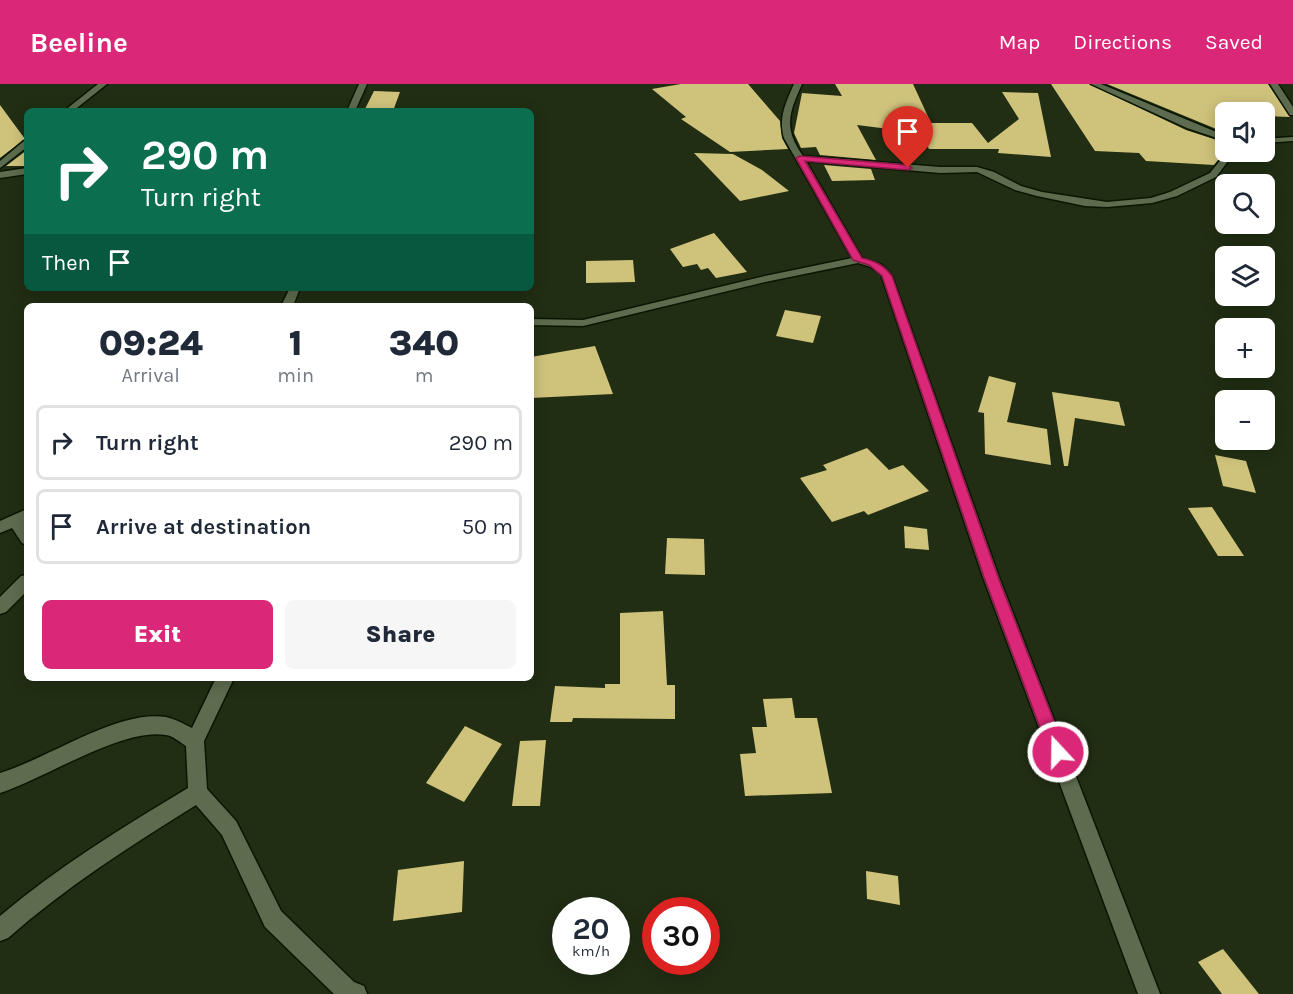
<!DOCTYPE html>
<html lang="en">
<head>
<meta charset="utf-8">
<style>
	body { margin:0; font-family:Karla,sans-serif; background:#f6f6f7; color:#1f2937; height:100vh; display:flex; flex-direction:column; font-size:22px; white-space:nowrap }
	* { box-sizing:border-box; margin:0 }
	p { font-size:20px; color:#747a83 }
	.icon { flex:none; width:33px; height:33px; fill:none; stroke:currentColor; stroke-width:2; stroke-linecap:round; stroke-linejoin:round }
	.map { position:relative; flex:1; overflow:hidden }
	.sheet { position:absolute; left:24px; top:219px; width:510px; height:378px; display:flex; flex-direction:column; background:#fff; border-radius:9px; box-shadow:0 3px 15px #0003 }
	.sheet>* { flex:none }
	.banner { position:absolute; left:24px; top:24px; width:510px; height:183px; border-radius:9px; box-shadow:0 3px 15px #0003; background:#0b6e4f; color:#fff; overflow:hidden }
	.fabs { position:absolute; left:1215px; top:18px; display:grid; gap:12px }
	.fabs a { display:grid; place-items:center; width:60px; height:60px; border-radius:9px; background:#fff; box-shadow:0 3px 15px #0003; font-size:30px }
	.speed { position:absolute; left:552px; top:813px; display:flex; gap:12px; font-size:30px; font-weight:700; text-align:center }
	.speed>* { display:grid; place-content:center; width:78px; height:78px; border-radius:50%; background:#fff; box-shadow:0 3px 15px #0003; line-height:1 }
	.speed small { font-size:15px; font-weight:400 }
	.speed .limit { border:9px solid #d22; background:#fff; color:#111 }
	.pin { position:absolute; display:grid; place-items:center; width:51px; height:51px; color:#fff; margin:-62px -26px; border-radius:50% 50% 50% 0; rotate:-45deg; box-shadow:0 0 6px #0007 }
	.pin .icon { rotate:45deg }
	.me { position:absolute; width:66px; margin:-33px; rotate:339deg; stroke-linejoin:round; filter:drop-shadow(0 0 4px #0008) }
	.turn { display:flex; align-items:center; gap:21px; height:126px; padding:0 18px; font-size:27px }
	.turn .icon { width:78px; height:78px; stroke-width:2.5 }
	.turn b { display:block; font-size:42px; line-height:51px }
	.then { display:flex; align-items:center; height:57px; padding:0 18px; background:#0003; gap:12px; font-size:22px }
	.eta { display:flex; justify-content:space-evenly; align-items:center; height:102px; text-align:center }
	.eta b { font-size:36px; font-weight:800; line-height:42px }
	.primary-button { display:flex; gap:12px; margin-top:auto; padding:12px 18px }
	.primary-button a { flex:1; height:69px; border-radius:9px; background:#db2777; color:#fff; font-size:24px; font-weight:800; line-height:69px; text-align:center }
	.primary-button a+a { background:#f6f6f7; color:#1f2937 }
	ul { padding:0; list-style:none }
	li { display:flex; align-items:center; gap:18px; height:75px; margin:0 12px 9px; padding:0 6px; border:3px solid #e0e1e3; border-radius:9px }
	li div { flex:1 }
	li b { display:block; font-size:22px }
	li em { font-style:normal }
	header { display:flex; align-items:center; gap:36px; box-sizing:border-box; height:84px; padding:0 30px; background:#db2777; color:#fff }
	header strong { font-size:28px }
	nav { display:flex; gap:33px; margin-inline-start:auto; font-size:21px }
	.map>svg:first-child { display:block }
	.building { fill:#cfc37c }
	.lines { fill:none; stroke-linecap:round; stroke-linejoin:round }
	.street-casing { stroke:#0b1600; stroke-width:3 }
	.street { fill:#5d6c4e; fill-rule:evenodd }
	.route { fill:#db2777; stroke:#8e194d; stroke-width:1.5 }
</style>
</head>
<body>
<header>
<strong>Beeline</strong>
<nav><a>Map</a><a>Directions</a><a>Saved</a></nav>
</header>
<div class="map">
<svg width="1293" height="910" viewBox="0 0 1293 910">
	<rect width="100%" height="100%" fill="#212e13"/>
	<!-- building -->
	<g class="building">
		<polygon points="681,0 748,0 780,37 782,54 788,65 730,68 681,35 686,33 652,5"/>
		<polygon points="835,0 913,0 931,39 972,39 988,59 1019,35 1002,8 1038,9 1051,73 998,69 999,65 929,65 921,49 857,41 876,76 820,71 816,63 801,64 794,49 802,9 842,12"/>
		<polygon points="1051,0 1089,0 1186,46 1226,59 1226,66 1214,81 1146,77 1139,69 1095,67"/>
		<polygon points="1107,0 1268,0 1290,33 1264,32 1264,28 1226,28 1226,49"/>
		<polygon points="374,7 400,8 393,27 364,27"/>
		<polygon points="0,21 25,55 0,74"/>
		<polygon points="27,66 27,82 6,82"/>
		<polygon points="694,69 733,70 762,86 789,107 740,117"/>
		<polygon points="824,81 871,85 875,96 832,97"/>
		<polygon points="714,149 747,188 716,194 708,184 701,186 697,180 683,183 670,165"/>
		<polygon points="633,176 635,198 586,199 586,177"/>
		<polygon points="785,226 821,232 813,259 776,252"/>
		<polygon points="595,262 613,310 531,314 531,273"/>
		<polygon points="989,292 1016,299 1007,338 1047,345 1051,381 985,370 984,329 978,328"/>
		<polygon points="1052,308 1119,318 1125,342 1075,334 1068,382 1064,382"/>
		<polygon points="867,364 889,386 903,381 929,407 868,431 864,427 832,438 800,394 827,386 823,381"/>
		<polygon points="1215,371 1246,377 1256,409 1223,402"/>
		<polygon points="1212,423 1244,472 1218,472 1188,424"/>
		<polygon points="904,442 927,445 929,466 905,464"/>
		<polygon points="667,454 704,455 705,491 665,490"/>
		<polygon points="663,527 667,601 675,601 675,635 573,634 572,638 550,638 555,602 605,604 605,600 620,600 620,529"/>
		<polygon points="792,614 795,634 817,634 832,709 745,712 740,670 756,669 752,643 767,643 763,615"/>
		<polygon points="465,642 502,660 464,718 426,699"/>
		<polygon points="546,656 540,722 512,722 520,657"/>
		<polygon points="464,777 462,828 393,837 398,786"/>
		<polygon points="866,787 898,792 900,821 867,815"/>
		<polygon points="1223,865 1259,910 1222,910 1198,878"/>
	</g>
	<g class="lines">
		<defs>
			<g id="street">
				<polygon points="98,0 107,0 73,27 64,27"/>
				<polygon points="359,0 367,0 355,27 347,27"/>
				<path d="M794,0H802C789,29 783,44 803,72L940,83H977L994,88L1021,102L1042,108L1107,118L1151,114L1170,108L1210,89L1227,68H1235L1216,93L1177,112L1152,119L1107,123L1085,122L1037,112L1015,106L977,88L940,89L806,77L862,174L882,181L892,192L999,493L1160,910H1138L983,493L881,190L871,183L858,179L765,198L583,242L531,241V235L583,236L765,192L852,174L784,54C778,34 786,18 794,0Z"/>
				<polygon points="1091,0 1101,0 1226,52 1226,57 1187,44"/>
				<polygon points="1270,0 1278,0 1293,23 1293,31 1290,31"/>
				<polygon points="1293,53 1293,57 1264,59 1264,55"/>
				<polygon points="24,57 27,57 27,63 0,84 0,77"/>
				<polygon points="27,84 27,90 0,94 0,88"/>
				<polygon points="290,204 300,204 293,222 281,222"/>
				<polygon points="27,425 27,437 24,438 27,443 27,461 22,459 12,444 0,449 0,437"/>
				<polygon points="27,491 27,507 6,528 0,530 0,513 21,492"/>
				<path d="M216,594H234L204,657L207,705L236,737L281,827L354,898L364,902L367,910H334L265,843L222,751L196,721C130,762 66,803 8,854L0,857V832C58,783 123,743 188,704L186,662C180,658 173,652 166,651C123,643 44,695 0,709V689C47,675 118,625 166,633C175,635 184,640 192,644Z"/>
			</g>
		</defs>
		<!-- street casing -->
		<use href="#street" class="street-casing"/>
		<!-- street -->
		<use href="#street" class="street"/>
	</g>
	<!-- route -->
	<path class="route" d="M800,72L908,81L912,84L908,86L805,77L862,174C875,177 884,181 892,192L998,493L1066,668L1064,674L1058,677L1052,674L1049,668L984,493L882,192L869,181L853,176L796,74Z"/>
</svg>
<div class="fabs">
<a><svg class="icon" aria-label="sound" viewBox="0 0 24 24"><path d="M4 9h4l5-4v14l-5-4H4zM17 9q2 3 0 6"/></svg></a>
<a><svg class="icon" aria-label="search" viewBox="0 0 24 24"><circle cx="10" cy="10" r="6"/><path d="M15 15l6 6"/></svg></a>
<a><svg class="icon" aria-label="layers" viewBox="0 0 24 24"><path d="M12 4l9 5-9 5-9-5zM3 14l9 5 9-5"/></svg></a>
<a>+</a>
<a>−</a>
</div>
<div class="speed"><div>20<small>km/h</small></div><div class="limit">30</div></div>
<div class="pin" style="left:908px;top:84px;background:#d93025"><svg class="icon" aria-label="arrive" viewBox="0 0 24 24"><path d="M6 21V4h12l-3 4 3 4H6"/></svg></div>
<svg class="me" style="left:1058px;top:668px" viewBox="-20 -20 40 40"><circle r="17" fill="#db2777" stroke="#fff" stroke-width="3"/><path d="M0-11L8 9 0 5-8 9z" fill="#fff"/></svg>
<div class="banner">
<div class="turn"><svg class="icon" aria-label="right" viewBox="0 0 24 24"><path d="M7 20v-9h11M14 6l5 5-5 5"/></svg><div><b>290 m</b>Turn right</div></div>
<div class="then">Then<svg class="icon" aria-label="arrive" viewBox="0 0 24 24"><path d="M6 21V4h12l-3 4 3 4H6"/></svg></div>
</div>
<section class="sheet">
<div class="eta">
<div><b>09:24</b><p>Arrival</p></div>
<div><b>1</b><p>min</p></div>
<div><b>340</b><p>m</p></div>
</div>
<ul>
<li><svg class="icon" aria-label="right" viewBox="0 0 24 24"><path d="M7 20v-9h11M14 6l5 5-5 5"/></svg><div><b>Turn right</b></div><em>290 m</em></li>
<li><svg class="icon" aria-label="arrive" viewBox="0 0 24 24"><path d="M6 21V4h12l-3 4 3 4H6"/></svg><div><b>Arrive at destination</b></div><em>50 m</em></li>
</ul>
<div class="primary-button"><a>Exit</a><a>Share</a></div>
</section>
</div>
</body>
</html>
